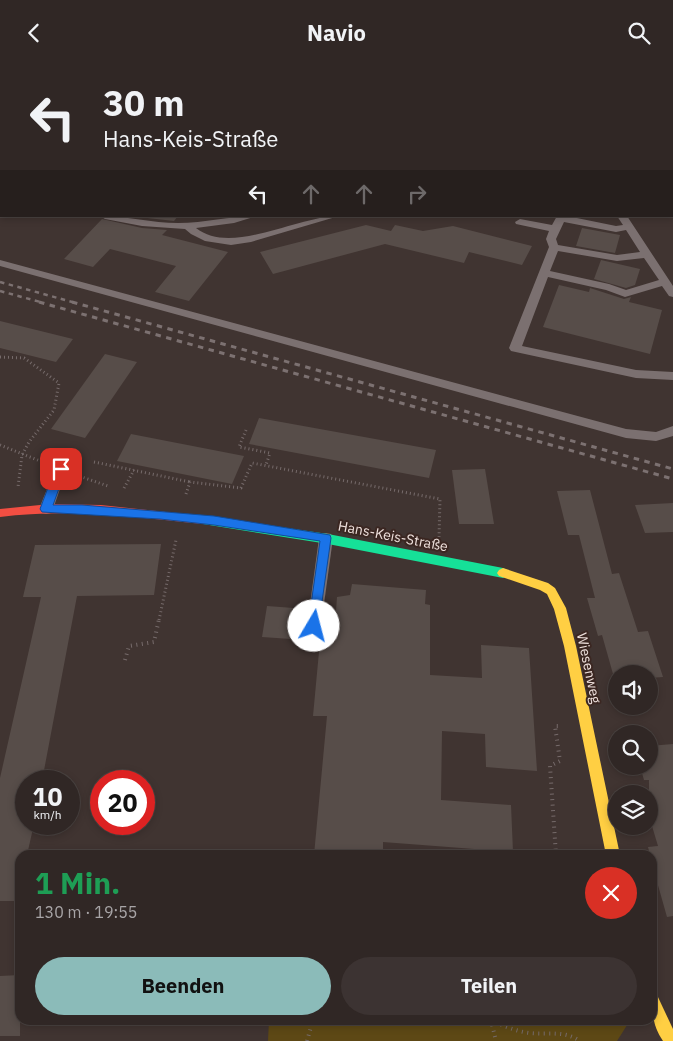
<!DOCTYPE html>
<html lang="de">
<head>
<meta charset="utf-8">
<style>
	body { margin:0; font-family:"IBM Plex Sans",sans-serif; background:#3c3332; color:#f1f3f6; height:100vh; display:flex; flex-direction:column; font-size:19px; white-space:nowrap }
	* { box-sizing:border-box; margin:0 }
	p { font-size:16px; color:#a8a5a7 }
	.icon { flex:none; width:28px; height:28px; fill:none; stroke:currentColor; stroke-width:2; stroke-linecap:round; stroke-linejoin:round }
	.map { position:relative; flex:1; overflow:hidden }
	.details { position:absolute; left:15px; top:785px; width:642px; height:175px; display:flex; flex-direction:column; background:#302725; border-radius:15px; box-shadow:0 2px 8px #0003,0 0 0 1px #4b4442 }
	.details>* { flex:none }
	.top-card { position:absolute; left:0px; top:0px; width:674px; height:152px; box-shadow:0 2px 8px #0003,0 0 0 1px #4b4442; background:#302725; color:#f1f3f6; overflow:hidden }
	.controls { position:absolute; left:608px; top:600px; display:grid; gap:10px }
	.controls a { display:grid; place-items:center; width:50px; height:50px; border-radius:50%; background:#302725; box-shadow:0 2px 8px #0003,0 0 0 1px #4b4442; font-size:25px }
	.speed { position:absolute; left:15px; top:705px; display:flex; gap:10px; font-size:25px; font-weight:700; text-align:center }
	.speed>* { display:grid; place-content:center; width:65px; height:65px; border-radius:50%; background:#302725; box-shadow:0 2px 8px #0003,0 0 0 1px #4b4442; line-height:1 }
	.speed small { font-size:12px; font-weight:400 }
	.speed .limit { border:8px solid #d22; background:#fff; color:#111 }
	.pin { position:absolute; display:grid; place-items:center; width:42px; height:42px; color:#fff; margin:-21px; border-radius:10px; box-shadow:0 2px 8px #0006 }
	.me { position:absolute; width:55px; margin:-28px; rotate:8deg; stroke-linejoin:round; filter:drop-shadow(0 0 4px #0008) }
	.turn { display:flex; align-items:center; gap:18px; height:105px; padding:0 20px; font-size:22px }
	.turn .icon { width:65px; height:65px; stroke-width:2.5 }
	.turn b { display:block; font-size:35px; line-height:42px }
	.lanes { display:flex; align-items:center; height:48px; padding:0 20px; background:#0003; justify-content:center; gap:25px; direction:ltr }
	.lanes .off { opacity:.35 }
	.round { display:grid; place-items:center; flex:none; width:52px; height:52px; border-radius:26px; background:#3c3332 }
	.summary { display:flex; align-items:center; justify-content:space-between; height:85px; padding:0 20px }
	h1 { font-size:30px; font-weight:700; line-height:38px; color:#1e9e55 }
	.button { display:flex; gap:10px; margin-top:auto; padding:10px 20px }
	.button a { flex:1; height:58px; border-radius:30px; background:#8bbbb9; color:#111; font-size:20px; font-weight:700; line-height:58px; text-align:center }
	.button a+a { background:#3c3332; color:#f1f3f6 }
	header { display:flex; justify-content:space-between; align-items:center; height:65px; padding:0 20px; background:#302725; font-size:22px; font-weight:700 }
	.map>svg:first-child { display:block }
	.green { fill:#5d4815 }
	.building { fill:#574d49 }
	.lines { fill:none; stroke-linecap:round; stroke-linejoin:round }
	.path-far2 { stroke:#766b6b; stroke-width:2; stroke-dasharray:0.5 2.5; stroke-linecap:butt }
	.path-far1 { stroke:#766b6b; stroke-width:3; stroke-dasharray:1 3; stroke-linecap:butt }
	.path { stroke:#766b6b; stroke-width:4; stroke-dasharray:1 4.5; stroke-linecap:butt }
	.lane { fill:#7b7070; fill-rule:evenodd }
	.fast { fill:#16e098; fill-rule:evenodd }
	.slow { fill:#ffcf43; fill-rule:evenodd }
	.jam { fill:#f24e42; fill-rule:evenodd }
	.rail-far1 { stroke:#7c7171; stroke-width:2.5; stroke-dasharray:4.5 4.5; stroke-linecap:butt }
	.rail { stroke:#7c7171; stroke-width:3; stroke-dasharray:5.5 5.5; stroke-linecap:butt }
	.route { fill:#1a73e8; stroke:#114b97 }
	.labels { text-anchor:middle; stroke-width:4; stroke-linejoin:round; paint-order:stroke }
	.street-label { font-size:14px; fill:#eee0dc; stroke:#3b2722 }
</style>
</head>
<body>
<header><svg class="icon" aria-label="back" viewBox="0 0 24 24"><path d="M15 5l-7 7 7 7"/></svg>Navio<svg class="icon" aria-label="search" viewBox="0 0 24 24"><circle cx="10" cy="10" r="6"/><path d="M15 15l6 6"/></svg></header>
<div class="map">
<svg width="673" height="976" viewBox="0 0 673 976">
	<rect width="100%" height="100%" fill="#403431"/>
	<!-- green -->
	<polygon class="green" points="269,955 628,955 629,957 617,976 268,976"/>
	<!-- building -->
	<g class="building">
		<polygon points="129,151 178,151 174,156"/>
		<polygon points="102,154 142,163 167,165 162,170 228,187 189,236 155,227 176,201 110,184 93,202 64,194"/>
		<polygon points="366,160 391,166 395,160 423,166 453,161 532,181 522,200 469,187 464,198 385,179 273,209 260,187"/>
		<polygon points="582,163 620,170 615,188 576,181"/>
		<polygon points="601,195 640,204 635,220 626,223 594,214"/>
		<polygon points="559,220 589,227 590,223 624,234 631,232 629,237 662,245 650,289 543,262"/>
		<polygon points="0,256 73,274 56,297 0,283"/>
		<polygon points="105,289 137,297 85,373 51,364"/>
		<polygon points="259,353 436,385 429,413 249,379"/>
		<polygon points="131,369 244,391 232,419 117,396"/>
		<polygon points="485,404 494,459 459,459 452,405"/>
		<polygon points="590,425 612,509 619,508 638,567 648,566 663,612 649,613 649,609 616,609 615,616 602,570 598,571 587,533 595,533 579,470 568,470 557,426"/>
		<polygon points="673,438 673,467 645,468 635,440"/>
		<polygon points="161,479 154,530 77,531 42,716 26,716 26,759 34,759 27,790 20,790 20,836 0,836 0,713 41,532 23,532 35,480"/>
		<polygon points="352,519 426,525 425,539 430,540 430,610 482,613 481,580 529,583 537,706 486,702 485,669 442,666 441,735 511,740 513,787 383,777 383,790 314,790 327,651 313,651 320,576 262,572 267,541 307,544 305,561 307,566 313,569 320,567 323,561 325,545 336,546 337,532 350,530"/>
		<polygon points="673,679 673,851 667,852 652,799 652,790 650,790 648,782 658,781 649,751 649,715 644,715 640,701 649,701 649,681"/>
		<polygon points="20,910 20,971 0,971 0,911"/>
	</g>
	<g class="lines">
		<!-- path-far2 -->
		<g class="path-far2">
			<polyline points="509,0 527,1"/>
			<polyline points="383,1 394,0"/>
			<polyline points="403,151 403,154"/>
		</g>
		<!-- path-far1 -->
		<g class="path-far1">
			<polyline points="0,292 24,293 59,318 54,345 29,377 22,390 18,422"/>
			<polyline points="246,365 239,382 270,388 266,400"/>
			<polyline points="0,380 45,398"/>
			<polyline points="94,397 190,417"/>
			<polyline points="76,410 108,421"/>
			<polyline points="124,423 134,405"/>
			<polyline points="186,429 190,417 241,423 252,398 440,434 439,472"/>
			<polyline points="159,555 176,475"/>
		</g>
		<!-- path -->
		<g class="path">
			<polyline points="125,595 129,581 154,577 159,554"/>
			<polyline points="556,790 550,701 560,696 555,661 560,661"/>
			<path d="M491,955C503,961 516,966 529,968C548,970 564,965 580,976"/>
			<polyline points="491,955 496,976"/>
			<polyline points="307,976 313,955"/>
		</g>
		<!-- lane -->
		<g class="lane">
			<polygon points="0,0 11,0 12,1 1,2"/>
			<polygon points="322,0 331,0 332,1 323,1"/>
			<rect x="410" y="0" width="8" height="1"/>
			<rect x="431" y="0" width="8" height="1"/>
			<rect x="672" y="22" width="1" height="6"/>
			<rect x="672" y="57" width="1" height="6"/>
			<rect x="0" y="120" width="1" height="7"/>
			<path d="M100,151C127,151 152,158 178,158C205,158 230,151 257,151L234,158L196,163C231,191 297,151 339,151L251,177L231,180L205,176L191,169L185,164L142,161L105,154Z"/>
			<path d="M557,151H567L616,161L623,160L617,151H627L673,221V232L669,231L662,221L625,232L606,225L548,212L522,281L636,305L673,307V315L636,313L511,286L509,283L549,182L546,174L549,166L516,159L515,157L520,154L552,160ZM564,157L616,167L626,165L640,187L617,190L558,180L556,174ZM558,186L617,196L644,193L659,215L626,225L609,219L550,206Z"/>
			<polygon points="0,195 626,364 656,367 673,361 673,371 656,376 626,373 0,201"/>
			<polygon points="61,399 66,401 67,404 53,444 51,448 46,449 41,448 39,444 55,404 56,401"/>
			<polygon points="326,468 331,469 333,473 321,561 319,565 314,567 309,565 307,561 319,473 321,469"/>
		</g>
		<!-- fast -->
		<polygon class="fast" points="203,451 328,469 503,503 507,505 509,508 507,511 503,513 328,479 203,459 199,458 198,455 199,452"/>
		<!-- slow -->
		<g class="slow">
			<polygon points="503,503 548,518 555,523 566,543 576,581 620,790 606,790 564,581 554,544 547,529 540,525 499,511 497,508 499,505"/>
			<path d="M652,927L657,930L673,964V976H663C652,960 652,946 652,927Z"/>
		</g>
		<!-- jam -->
		<path class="jam" d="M50,439L101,440L203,451L207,452L208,455L207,458L203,459C135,452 68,443 0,452V444Z"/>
		<!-- rail-far1 -->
		<g class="rail-far1">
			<polyline points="0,217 76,238"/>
			<polyline points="0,226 44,238"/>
		</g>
		<!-- rail -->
		<g class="rail">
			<polyline points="39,237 673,414"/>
			<polyline points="72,237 673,404"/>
		</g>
	</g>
	<!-- route -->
	<polygon class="route" points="61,400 66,404 53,440 82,440 214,451 330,470 331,473 318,565 314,567 309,565 308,561 320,476 214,460 160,454 42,447 40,444 55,404"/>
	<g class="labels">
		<!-- street labels -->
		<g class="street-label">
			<text transform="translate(393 471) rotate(11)" y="5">Hans-Keis-Straße</text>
			<text transform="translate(589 603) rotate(78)" y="5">Wiesenweg</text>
		</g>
	</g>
</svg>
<div class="controls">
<a><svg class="icon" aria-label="sound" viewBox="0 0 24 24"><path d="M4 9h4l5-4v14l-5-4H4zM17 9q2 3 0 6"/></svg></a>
<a><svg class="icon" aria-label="search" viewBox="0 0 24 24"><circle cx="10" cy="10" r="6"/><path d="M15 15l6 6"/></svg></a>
<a><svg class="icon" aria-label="layers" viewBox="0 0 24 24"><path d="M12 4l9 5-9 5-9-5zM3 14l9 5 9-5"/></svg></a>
</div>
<div class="speed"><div>10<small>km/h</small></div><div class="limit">20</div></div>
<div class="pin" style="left:61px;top:404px;background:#d93025"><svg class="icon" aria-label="arrive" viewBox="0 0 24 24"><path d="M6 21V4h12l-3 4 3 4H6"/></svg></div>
<svg class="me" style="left:314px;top:561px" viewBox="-20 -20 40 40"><circle r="19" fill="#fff"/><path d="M0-13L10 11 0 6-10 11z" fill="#1a73e8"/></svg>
<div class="top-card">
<div class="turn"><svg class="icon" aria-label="left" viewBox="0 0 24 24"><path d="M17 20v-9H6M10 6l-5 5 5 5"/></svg><div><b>30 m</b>Hans-Keis-Straße</div></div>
<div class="lanes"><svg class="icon" aria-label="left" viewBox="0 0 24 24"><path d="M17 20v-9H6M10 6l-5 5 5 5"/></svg><svg class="icon off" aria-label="ahead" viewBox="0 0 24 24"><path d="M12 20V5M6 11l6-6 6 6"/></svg><svg class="icon off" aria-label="ahead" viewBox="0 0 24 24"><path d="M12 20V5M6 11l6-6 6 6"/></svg><svg class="icon off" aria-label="right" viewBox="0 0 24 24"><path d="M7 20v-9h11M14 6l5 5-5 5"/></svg></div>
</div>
<section class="details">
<div class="summary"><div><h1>1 Min.</h1><p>130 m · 19:55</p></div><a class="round" style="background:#d93025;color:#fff"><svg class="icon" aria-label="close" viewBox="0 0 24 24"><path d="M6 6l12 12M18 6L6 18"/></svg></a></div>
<div class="button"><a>Beenden</a><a>Teilen</a></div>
</section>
</div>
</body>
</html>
